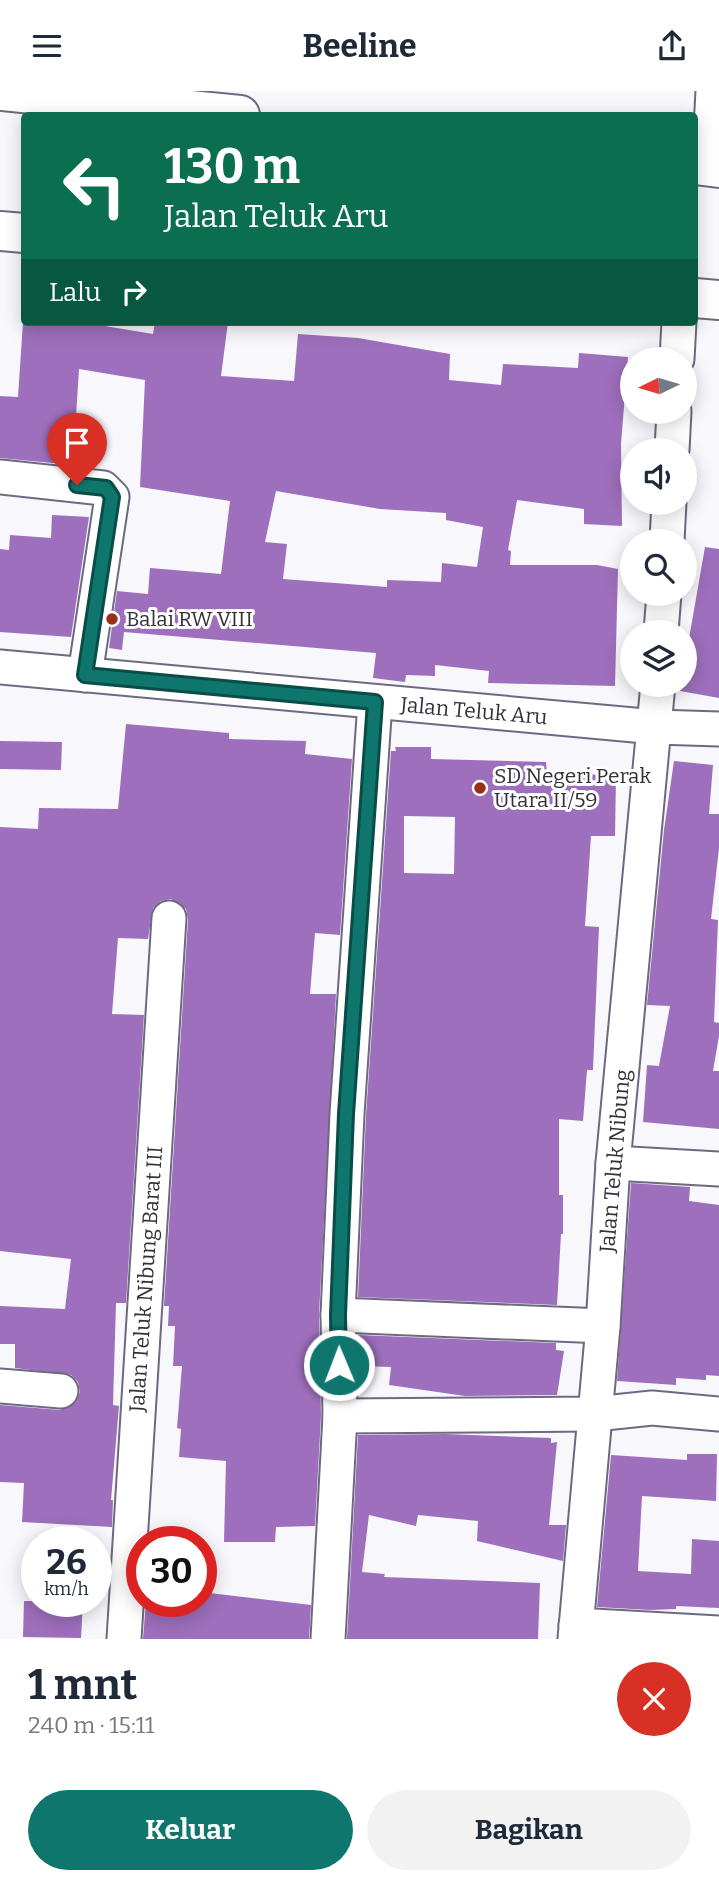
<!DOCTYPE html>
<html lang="id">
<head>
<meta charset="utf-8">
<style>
	body { margin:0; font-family:Bitter,serif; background:#f2f2f3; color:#1f2937; height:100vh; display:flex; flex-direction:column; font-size:26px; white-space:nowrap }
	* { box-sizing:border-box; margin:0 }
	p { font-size:23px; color:#747a83 }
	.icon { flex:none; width:38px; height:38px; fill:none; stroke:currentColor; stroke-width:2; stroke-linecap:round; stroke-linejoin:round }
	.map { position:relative; height:1548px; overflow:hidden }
	.sheet { display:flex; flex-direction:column; background:#fff; flex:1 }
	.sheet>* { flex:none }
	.banner { position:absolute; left:21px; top:21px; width:677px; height:214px; border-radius:7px; box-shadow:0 4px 18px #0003; background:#0b6e4f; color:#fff; overflow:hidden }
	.needle { width:46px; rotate:265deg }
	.fabs { position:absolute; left:620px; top:256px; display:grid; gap:14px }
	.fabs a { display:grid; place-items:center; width:77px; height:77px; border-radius:50%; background:#fff; box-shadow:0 4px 18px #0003; font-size:35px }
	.speed { position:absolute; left:21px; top:1435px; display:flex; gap:14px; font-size:35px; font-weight:700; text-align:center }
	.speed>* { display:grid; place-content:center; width:91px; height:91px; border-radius:50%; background:#fff; box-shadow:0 4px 18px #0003; line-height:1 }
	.speed small { font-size:18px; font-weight:400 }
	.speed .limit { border:10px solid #d22; background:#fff; color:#111 }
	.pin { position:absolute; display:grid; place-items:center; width:60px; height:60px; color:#fff; margin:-72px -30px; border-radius:50% 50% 50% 0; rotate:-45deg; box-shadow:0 0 7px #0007 }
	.pin .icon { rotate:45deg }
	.me { position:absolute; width:77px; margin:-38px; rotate:359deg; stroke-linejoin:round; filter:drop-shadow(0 0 5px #0008) }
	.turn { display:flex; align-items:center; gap:24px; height:147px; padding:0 28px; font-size:32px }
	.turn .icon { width:91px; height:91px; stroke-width:2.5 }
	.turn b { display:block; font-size:49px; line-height:60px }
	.then { display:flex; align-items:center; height:66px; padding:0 28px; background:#0003; gap:14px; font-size:26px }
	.round { display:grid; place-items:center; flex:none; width:74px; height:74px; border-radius:37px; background:#f2f2f3 }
	.head { display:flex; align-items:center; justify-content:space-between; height:119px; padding:0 28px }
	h1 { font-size:42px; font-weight:700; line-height:52px }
	.action { display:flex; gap:14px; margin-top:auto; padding:14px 28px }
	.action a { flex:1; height:80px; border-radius:42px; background:#0f766e; color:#fff; font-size:28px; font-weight:700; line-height:80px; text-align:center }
	.action a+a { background:#f2f2f3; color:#1f2937 }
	header { display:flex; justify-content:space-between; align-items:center; height:91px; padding:0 28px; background:#fff; font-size:32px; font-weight:700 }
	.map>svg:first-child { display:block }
	.building { fill:#9e6fbc; fill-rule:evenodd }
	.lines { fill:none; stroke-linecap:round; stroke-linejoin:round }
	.street-casing { stroke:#6d6a80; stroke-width:37 }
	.highway-casing { stroke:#6d6a80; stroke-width:42 }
	.street { stroke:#fff; stroke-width:33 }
	.highway { stroke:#fff; stroke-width:38 }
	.route-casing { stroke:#0a4d48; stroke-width:18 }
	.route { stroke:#0f766e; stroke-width:12 }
	.poi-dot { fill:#982f1a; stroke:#fff; stroke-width:2.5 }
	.labels { text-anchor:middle; stroke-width:6; stroke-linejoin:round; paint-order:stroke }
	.poi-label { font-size:21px; fill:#32313a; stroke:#fff; text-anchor:start }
	.street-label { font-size:21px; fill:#32313a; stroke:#fff }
</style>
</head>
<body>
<header><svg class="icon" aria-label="menu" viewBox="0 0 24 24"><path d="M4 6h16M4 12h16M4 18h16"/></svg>Beeline<svg class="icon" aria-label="share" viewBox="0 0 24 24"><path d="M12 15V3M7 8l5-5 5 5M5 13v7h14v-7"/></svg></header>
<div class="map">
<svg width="719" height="1548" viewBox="0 0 719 1548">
	<rect width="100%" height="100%" fill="#f7f7fc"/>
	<!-- building -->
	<g class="building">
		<path d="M23,231H81L153,243L155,231H228L221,285L294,290L298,243L358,247L450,263L449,289L501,294L503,273L578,277L579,262L628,266L621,353L622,435L584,433V418L517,409L508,459L511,460L510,474H597L618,478L615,595L488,592L489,580L435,574V585L406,584L405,591L373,587L376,562L124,541L122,559L109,557L117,500L148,503L150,477L221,483L230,410L140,396L145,289L79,278L73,374L0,367V305L18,306ZM276,400L380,418L446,422V429L483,436L477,476L442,472L441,491L387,489V496L283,488L287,453L265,451Z"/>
		<polygon points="52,424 89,426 71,546 0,541 0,458 9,459 10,444 51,447"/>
		<polygon points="705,456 719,458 719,607 680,600 681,593 684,593 684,576"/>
		<polygon points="126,633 229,642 229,648 306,650 305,663 352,668 340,844 315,842 310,903 336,903 319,1223 321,1325 315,1435 276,1436 275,1451 224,1451 226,1370 179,1366 181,1338 177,1337 182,1275 173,1275 175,1235 168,1235 169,1215 164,1215 188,828 186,818 171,808 161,810 153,817 148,848 118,847 112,923 144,924 126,1212 116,1212 113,1314 119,1315 111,1409 113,1409 112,1436 22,1431 24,1392 0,1391 0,1314 60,1319 76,1311 80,1301 78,1291 71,1284 15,1277 15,1253 0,1253 0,1215 65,1218 71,1168 0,1160 0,736 38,738 39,717 118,718"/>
		<polygon points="0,650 62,651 61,679 0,678"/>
		<path d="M395,656H431V668L546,671L547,683L616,684L615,745H591L585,835L599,836L593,979H587L583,1030L559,1028V1104H563V1143H561L557,1214L358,1206L366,1024L391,660H396ZM404,725L455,726L454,783L404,782Z"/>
		<polygon points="674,670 713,674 709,723 719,723 719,757 711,828 718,829 714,931 719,932 719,945 713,980 719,980 719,1038 643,1031 647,974 659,975 670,915 647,914 664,739"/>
		<polygon points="631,1092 690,1096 689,1110 719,1114 719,1285 706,1284 706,1289 676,1287 676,1294 617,1290"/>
		<polygon points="358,1244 556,1252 556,1259 564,1260 557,1304 465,1305 389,1294 391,1276 358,1275"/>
		<polygon points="445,1343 551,1347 551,1352 557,1351 549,1434 566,1434 563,1470 477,1450 478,1430 418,1424 416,1435 369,1424 362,1481 385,1483 384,1486 540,1492 538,1548 347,1548 358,1344"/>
		<polygon points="687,1363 717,1363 716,1410 642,1405 638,1480 691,1483 692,1448 719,1450 719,1517 676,1515 676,1518 650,1519 597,1516 611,1364 687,1369"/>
		<polygon points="201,1501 311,1514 309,1548 143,1548 146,1510 201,1510"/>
		<polygon points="24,1510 83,1510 81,1547 23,1546"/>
	</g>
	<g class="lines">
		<defs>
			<g id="street">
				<polyline points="709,76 713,0"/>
				<polyline points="677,268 679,231"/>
				<polyline points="672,359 674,320"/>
				<polyline points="0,386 103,397 112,406 85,584"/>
				<polyline points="667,450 669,411"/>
				<polyline points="661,541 664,502"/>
				<polyline points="0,576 656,636 719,638"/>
				<polyline points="613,1072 719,1078"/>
				<polyline points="338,1224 603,1235"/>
				<polyline points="0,1295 61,1300"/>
				<polyline points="340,1325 595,1323 652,1317 719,1323"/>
				<polyline points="576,1534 719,1542"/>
				<polyline points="124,1548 169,827"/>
				<polyline points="328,1548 340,1325 338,1224 347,1023 375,611"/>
				<polyline points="575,1548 603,1235 613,1072 658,593"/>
			</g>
			<g id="highway">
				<polyline points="3,0 240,24"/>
				<polyline points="695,74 719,77"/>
				<polyline points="0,140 24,142"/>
				<polyline points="695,207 719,209"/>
			</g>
		</defs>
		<!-- street casing -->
		<use href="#street" class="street-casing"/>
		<!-- highway casing -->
		<use href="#highway" class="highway-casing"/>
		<!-- street -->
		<use href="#street" class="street"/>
		<!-- highway -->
		<use href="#highway" class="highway"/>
	</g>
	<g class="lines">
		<defs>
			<polyline id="route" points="77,394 106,397 112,406 85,584 375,611 346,1023 338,1224 339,1274"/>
		</defs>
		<!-- route casing -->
		<use href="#route" class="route-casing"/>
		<!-- route -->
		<use href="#route" class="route"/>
	</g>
	<!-- markers -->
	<g class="poi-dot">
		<circle cx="112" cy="528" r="7"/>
		<circle cx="480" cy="697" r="7"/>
	</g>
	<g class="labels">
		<!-- poi labels -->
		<g class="poi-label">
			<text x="126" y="535">Balai RW VIII</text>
			<text x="494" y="692">SD Negeri Perak<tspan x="494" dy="24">Utara II/59</tspan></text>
		</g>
		<!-- street labels -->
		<g class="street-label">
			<text transform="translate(474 620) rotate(5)" y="7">Jalan Teluk Aru</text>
			<text transform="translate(615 1070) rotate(-85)" y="7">Jalan Teluk Nibung</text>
			<text transform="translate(146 1188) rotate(-86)" y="7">Jalan Teluk Nibung Barat III</text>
		</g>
	</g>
</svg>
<div class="fabs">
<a><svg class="needle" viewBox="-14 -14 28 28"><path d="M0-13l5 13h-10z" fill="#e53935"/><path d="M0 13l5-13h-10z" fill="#747a83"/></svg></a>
<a><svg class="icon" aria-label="sound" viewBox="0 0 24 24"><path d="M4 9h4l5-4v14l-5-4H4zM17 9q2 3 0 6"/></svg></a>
<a><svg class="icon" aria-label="search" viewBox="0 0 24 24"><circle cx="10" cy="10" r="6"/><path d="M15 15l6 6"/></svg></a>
<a><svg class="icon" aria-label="layers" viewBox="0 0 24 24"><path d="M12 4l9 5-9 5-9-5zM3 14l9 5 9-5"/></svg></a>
</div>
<div class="speed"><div>26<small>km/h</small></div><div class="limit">30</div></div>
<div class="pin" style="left:77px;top:394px;background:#d93025"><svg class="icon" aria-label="arrive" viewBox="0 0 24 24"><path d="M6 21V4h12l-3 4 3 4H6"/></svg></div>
<svg class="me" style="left:339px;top:1274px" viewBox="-20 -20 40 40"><circle r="17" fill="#0f766e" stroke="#fff" stroke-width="3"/><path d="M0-11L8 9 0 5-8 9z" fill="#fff"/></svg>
<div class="banner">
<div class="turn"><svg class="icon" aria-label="left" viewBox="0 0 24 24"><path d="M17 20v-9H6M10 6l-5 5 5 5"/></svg><div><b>130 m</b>Jalan Teluk Aru</div></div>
<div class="then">Lalu<svg class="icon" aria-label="right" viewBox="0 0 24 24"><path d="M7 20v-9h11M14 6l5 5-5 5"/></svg></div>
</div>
</div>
<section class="sheet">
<div class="head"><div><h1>1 mnt</h1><p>240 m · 15:11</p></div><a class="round" style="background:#d93025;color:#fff"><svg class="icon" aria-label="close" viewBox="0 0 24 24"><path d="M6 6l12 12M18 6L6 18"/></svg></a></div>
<div class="action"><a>Keluar</a><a>Bagikan</a></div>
</section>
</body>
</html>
